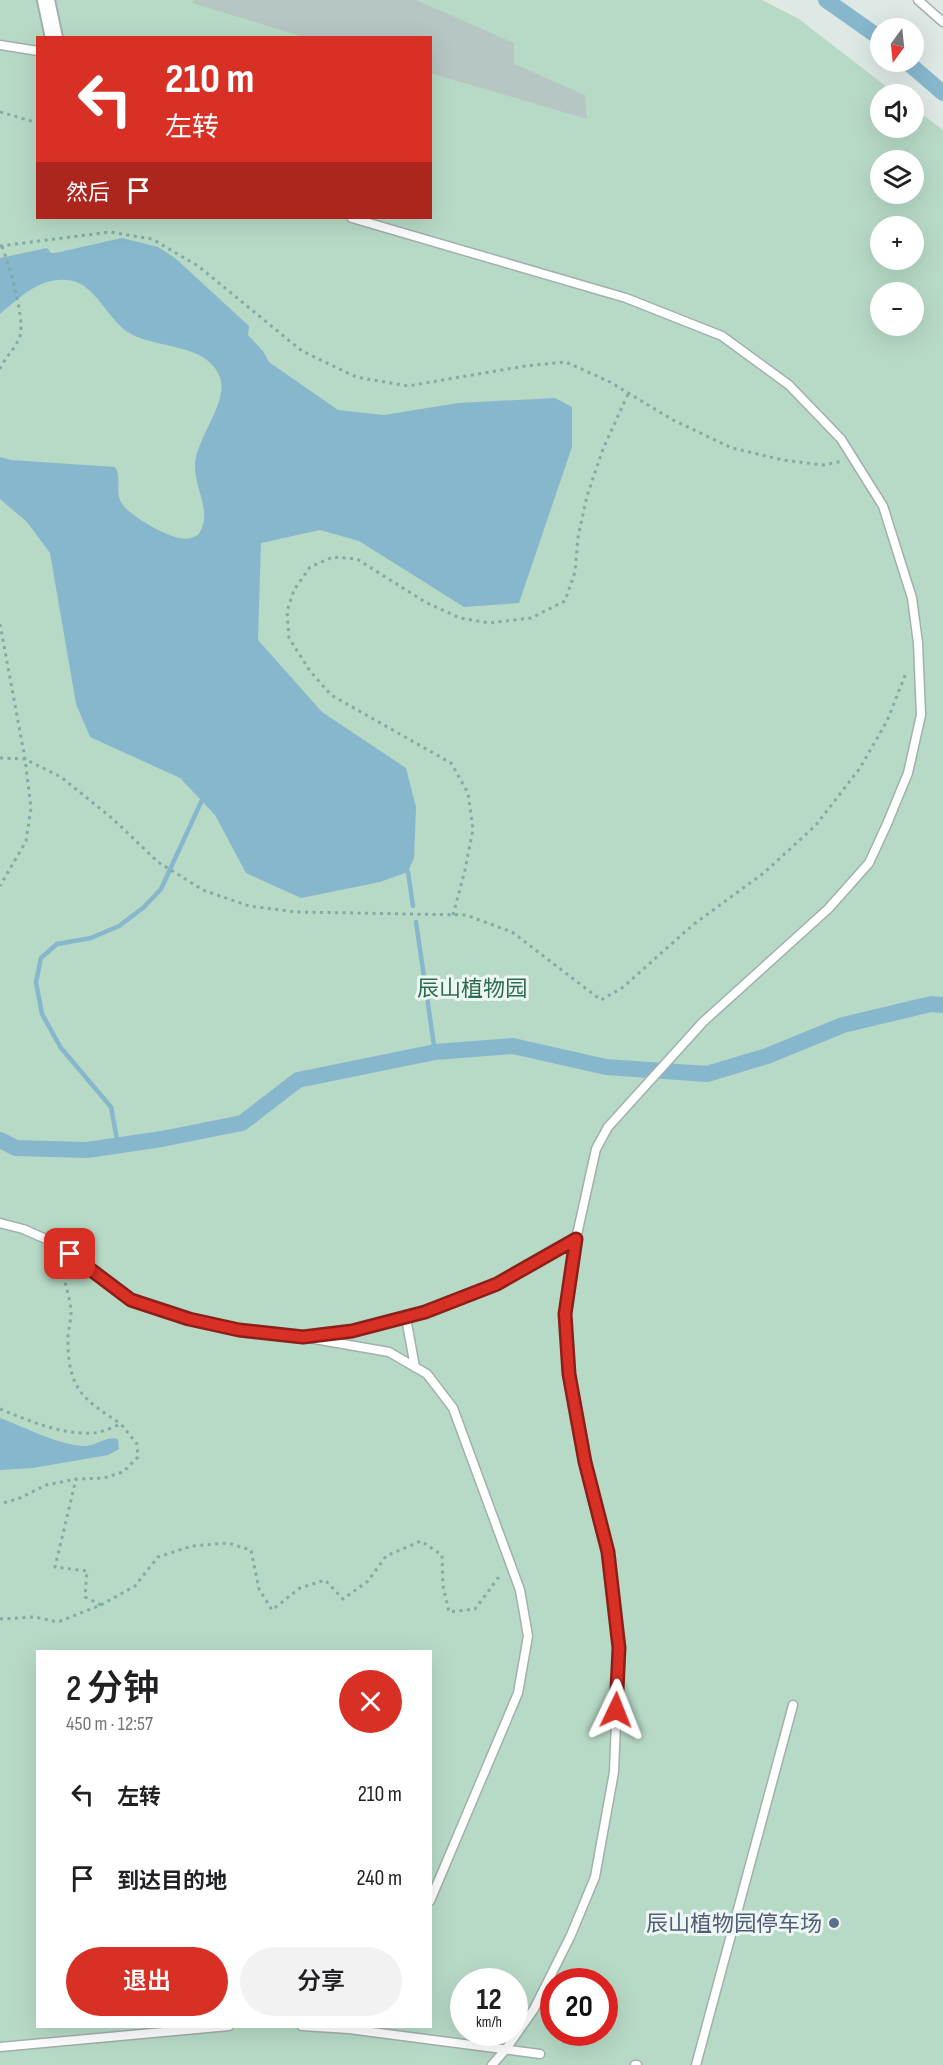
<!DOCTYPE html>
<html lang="zh">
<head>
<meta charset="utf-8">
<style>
	body { margin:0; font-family:"Sofia Sans Condensed","Noto Sans SC",sans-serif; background:#f2f2f2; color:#202124; height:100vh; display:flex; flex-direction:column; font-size:22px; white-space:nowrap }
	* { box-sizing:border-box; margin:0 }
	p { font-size:20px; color:#757577 }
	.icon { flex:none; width:33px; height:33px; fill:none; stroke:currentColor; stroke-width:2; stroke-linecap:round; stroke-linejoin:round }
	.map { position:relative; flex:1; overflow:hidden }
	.panel { position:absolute; left:36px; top:1650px; width:396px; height:378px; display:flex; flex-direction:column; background:#fff; border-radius:0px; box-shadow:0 6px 24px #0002 }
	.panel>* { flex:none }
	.guide { position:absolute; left:36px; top:36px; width:396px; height:183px; border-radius:0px; box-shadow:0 6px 24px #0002; background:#d93025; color:#fff; overflow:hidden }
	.needle { width:39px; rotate:195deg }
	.buttons { position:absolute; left:870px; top:18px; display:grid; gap:12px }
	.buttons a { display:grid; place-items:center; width:54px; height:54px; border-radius:50%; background:#fff; box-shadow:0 6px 24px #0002; font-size:30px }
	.speed { position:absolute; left:450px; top:1968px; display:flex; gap:12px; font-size:30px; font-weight:700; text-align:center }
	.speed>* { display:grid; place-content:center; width:78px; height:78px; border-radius:50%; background:#fff; box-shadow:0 6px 24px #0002; line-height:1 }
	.speed small { font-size:15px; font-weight:400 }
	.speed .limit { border:9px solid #d22; background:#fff; color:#111 }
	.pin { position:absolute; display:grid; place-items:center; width:51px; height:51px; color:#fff; margin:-26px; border-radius:12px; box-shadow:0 3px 9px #0006 }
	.me { position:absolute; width:66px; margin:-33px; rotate:2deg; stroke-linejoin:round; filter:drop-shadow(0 0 4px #0008) }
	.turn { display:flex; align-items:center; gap:21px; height:126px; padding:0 30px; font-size:27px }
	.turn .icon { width:78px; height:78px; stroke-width:2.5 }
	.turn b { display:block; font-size:42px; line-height:51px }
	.then { display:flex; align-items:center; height:57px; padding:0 30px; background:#0003; gap:12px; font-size:22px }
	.round { display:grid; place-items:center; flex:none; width:63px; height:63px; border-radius:32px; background:#f2f2f2 }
	.overview { display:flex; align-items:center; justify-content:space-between; height:102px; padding:0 30px }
	h1 { font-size:36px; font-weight:600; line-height:45px }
	.cta { display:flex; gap:12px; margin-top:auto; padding:12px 30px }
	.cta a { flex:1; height:69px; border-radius:36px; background:#d93025; color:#fff; font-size:24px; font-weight:600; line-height:69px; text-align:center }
	.cta a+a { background:#f2f2f2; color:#202124 }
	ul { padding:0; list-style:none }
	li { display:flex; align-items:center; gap:18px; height:84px; padding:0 30px }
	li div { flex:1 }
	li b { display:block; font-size:22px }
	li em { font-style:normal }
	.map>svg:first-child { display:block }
	.green { fill:#b7dac6; fill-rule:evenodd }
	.water { fill:#87b7cd }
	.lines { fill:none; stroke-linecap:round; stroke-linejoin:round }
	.stream { stroke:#87b7cd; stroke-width:4.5 }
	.canal { stroke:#87b7cd; stroke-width:16 }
	.building { fill:#b6c6c2 }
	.lane-casing { stroke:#a1b0ad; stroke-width:11 }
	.street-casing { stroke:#a1b0ad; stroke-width:20 }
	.path { stroke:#7faca5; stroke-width:3; stroke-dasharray:3 4.5; stroke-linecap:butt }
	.lane { stroke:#fff; stroke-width:8 }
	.street { stroke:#fff; stroke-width:16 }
	.route-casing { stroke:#8d1f18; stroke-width:15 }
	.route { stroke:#d93025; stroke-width:10 }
	.service-dot { fill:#5c6f8a; stroke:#eef6f3; stroke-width:2 }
	.labels { text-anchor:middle; stroke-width:6; stroke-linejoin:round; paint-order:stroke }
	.park-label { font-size:22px; fill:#2c6d4f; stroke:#eef6f3 }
	.service-label { font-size:22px; fill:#4e5e75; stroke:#eef6f3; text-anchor:end }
</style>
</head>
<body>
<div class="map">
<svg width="943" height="2065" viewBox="0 0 943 2065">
	<rect width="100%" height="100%" fill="#dee9e6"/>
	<!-- green -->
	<path class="green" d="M0,0H762L799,19L896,94H880V128H914V108L943,130V2065H0ZM38,38H430V218H38ZM880,160H914V194H880ZM880,226H914V260H880ZM880,292H914V326H880ZM38,1652H430V2026H38ZM464,1982H514V2032H464ZM554,1982H604V2032H554Z"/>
	<!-- water -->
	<g class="water">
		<path d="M122,238L158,247L175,258L249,326L248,335L263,351L269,362L338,410L384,415L458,403L555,398L572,407V447L519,603L464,607L359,541L320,530L261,543L258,640L322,712L406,768L416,807L414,858L408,872L380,882L301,898L246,873L215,815L180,778L90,737L76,704L50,553L27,522L0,499V457L11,460L115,467C122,476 115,491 121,502C128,515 165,536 180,538C187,540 191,538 198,535C214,513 194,489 195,465C196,437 231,400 219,375C206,344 156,348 131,334C107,321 96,282 67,280C38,278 21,297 0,314V258L47,248L51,253H55Z"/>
		<path d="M0,1418C24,1427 57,1444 82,1446C95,1447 107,1435 118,1439L119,1449L108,1455L33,1468L0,1470Z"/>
	</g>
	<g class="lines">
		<!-- stream -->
		<g class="stream">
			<polyline points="408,872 413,906"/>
			<polyline points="416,922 435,1052"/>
			<polyline points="118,1145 111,1107 61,1048 42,1014 36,982 41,958 57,944 91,938 119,926 143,908 161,889 202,800"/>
		</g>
		<!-- canal -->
		<g class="canal">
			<polyline points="826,0 880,38"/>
			<polyline points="907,62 943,93"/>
			<polyline points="0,1140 16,1148 87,1150 162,1139 242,1123 298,1080 435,1052 513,1046 606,1067 707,1074 767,1056 843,1025 931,1004 943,1005"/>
		</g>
	</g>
	<!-- building -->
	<polygon class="building" points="193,0 416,0 514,43 514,64 585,95 587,119 430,73 430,38 307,38 192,3"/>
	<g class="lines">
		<defs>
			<g id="lane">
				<polyline points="918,0 943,22"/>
				<polyline points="0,45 38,51"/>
				<polyline points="352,218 626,298 722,336 789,385 841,439 883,506 912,598 918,643 921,715 908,773 887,824 869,863 828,909 703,1022 608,1127 596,1149 576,1239 565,1314 569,1374 585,1462 608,1552 619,1648 614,1772 595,1877 571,1935 534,2009 506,2049 492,2065"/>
				<polyline points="0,1223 23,1229 55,1243 131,1300 189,1319 239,1330 303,1337 352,1331 425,1313 497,1284 576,1239"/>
				<polyline points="406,1318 415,1367"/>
				<polyline points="303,1337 389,1352 427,1374 453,1408 520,1590 528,1636 518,1693 430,1901"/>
				<polyline points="302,2026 349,2029 540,2054"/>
				<polyline points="0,2047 229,2026"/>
				<polyline points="635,2065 637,2065"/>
				<polyline points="696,2065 793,1705"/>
			</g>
			<polyline id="street" points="46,0 54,38"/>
		</defs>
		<!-- lane casing -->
		<use href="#lane" class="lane-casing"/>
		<!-- street casing -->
		<use href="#street" class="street-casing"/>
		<!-- path -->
		<g class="path">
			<polyline points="0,112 38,123"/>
			<polyline points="0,246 110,232 152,239 198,266 302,351 356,377 408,386 525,366 566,362 610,382 673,420 732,448 783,460 823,465 843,461"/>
			<path d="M0,369C5,357 16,348 20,336C25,318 9,265 2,246"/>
			<polyline points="0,624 25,759 31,808 26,841 0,886"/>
			<polyline points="0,758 25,759 61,777 113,819 158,862 203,890 249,906 296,912 466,915 512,932 601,1000 622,988 694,924 765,872 816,825 860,768 887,721 906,673"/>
			<polyline points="453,915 465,870 473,829 468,793 451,763 331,695 310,671 289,638 287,611 294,590 310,567 333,557 357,559 425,602 460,618 489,623 531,618 565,601 575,572 578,537 587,496 603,449 628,394"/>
			<path d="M59,1261C63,1277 70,1295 71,1312C71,1322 67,1333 68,1344C69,1391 85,1400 121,1424"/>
			<path d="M0,1409C30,1421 61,1435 94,1433C103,1432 113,1427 121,1424L137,1444L138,1457L123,1472L104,1478L76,1479L46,1485L20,1498L0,1504"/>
			<polyline points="101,1605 135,1586 158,1557 192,1546 228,1543 251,1550 259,1589 272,1610 300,1588 325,1580 343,1599 368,1581 386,1556 421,1541 442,1555 443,1586 449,1612 475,1609 501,1574"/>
			<polyline points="0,1619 35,1617 58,1622 101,1605 85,1597 87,1571 55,1567 76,1479"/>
		</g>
		<!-- lane -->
		<use href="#lane" class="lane"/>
		<!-- street -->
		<use href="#street" class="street"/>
	</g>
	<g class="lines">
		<defs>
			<polyline id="route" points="70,1254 131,1300 189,1319 239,1330 303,1337 352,1331 425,1312 497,1284 576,1239 565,1314 569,1374 585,1462 608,1552 619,1648 616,1710"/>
		</defs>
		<!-- route casing -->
		<use href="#route" class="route-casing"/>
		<!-- route -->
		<use href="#route" class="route"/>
	</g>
	<!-- markers -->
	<circle class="service-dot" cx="834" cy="1923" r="6"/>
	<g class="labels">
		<!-- park labels -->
		<g class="park-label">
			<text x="472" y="996">辰山植物园</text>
		</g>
		<!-- service labels -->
		<g class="service-label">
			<text x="822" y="1931">辰山植物园停车场</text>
		</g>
	</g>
</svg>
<div class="buttons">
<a><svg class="needle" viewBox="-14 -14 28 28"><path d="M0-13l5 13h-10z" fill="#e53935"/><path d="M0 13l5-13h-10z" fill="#757577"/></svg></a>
<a><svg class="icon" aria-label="sound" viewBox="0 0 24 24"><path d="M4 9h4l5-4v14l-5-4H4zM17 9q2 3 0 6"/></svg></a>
<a><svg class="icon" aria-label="layers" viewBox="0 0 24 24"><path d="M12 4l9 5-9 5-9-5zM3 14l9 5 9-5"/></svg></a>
<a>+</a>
<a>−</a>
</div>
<div class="speed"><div>12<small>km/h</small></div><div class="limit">20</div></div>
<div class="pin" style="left:70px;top:1254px;background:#d93025"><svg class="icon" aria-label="arrive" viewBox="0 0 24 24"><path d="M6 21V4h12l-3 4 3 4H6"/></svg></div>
<svg class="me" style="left:616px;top:1710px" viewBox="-20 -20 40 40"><path d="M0-17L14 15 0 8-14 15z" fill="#d93025" stroke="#fff" stroke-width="4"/></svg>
<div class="guide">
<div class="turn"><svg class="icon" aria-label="left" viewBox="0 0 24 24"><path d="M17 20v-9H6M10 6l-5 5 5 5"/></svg><div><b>210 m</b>左转</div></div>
<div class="then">然后<svg class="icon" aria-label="arrive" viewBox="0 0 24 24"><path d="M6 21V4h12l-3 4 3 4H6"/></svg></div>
</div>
<section class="panel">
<div class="overview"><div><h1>2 分钟</h1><p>450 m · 12:57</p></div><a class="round" style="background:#d93025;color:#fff"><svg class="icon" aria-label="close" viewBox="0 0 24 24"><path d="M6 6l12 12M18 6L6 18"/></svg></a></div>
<ul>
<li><svg class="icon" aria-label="left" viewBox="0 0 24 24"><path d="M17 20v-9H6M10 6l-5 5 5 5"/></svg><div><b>左转</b></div><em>210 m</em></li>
<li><svg class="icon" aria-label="arrive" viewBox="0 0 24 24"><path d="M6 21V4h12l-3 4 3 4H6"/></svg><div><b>到达目的地</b></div><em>240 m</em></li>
</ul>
<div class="cta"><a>退出</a><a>分享</a></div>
</section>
</div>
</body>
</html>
